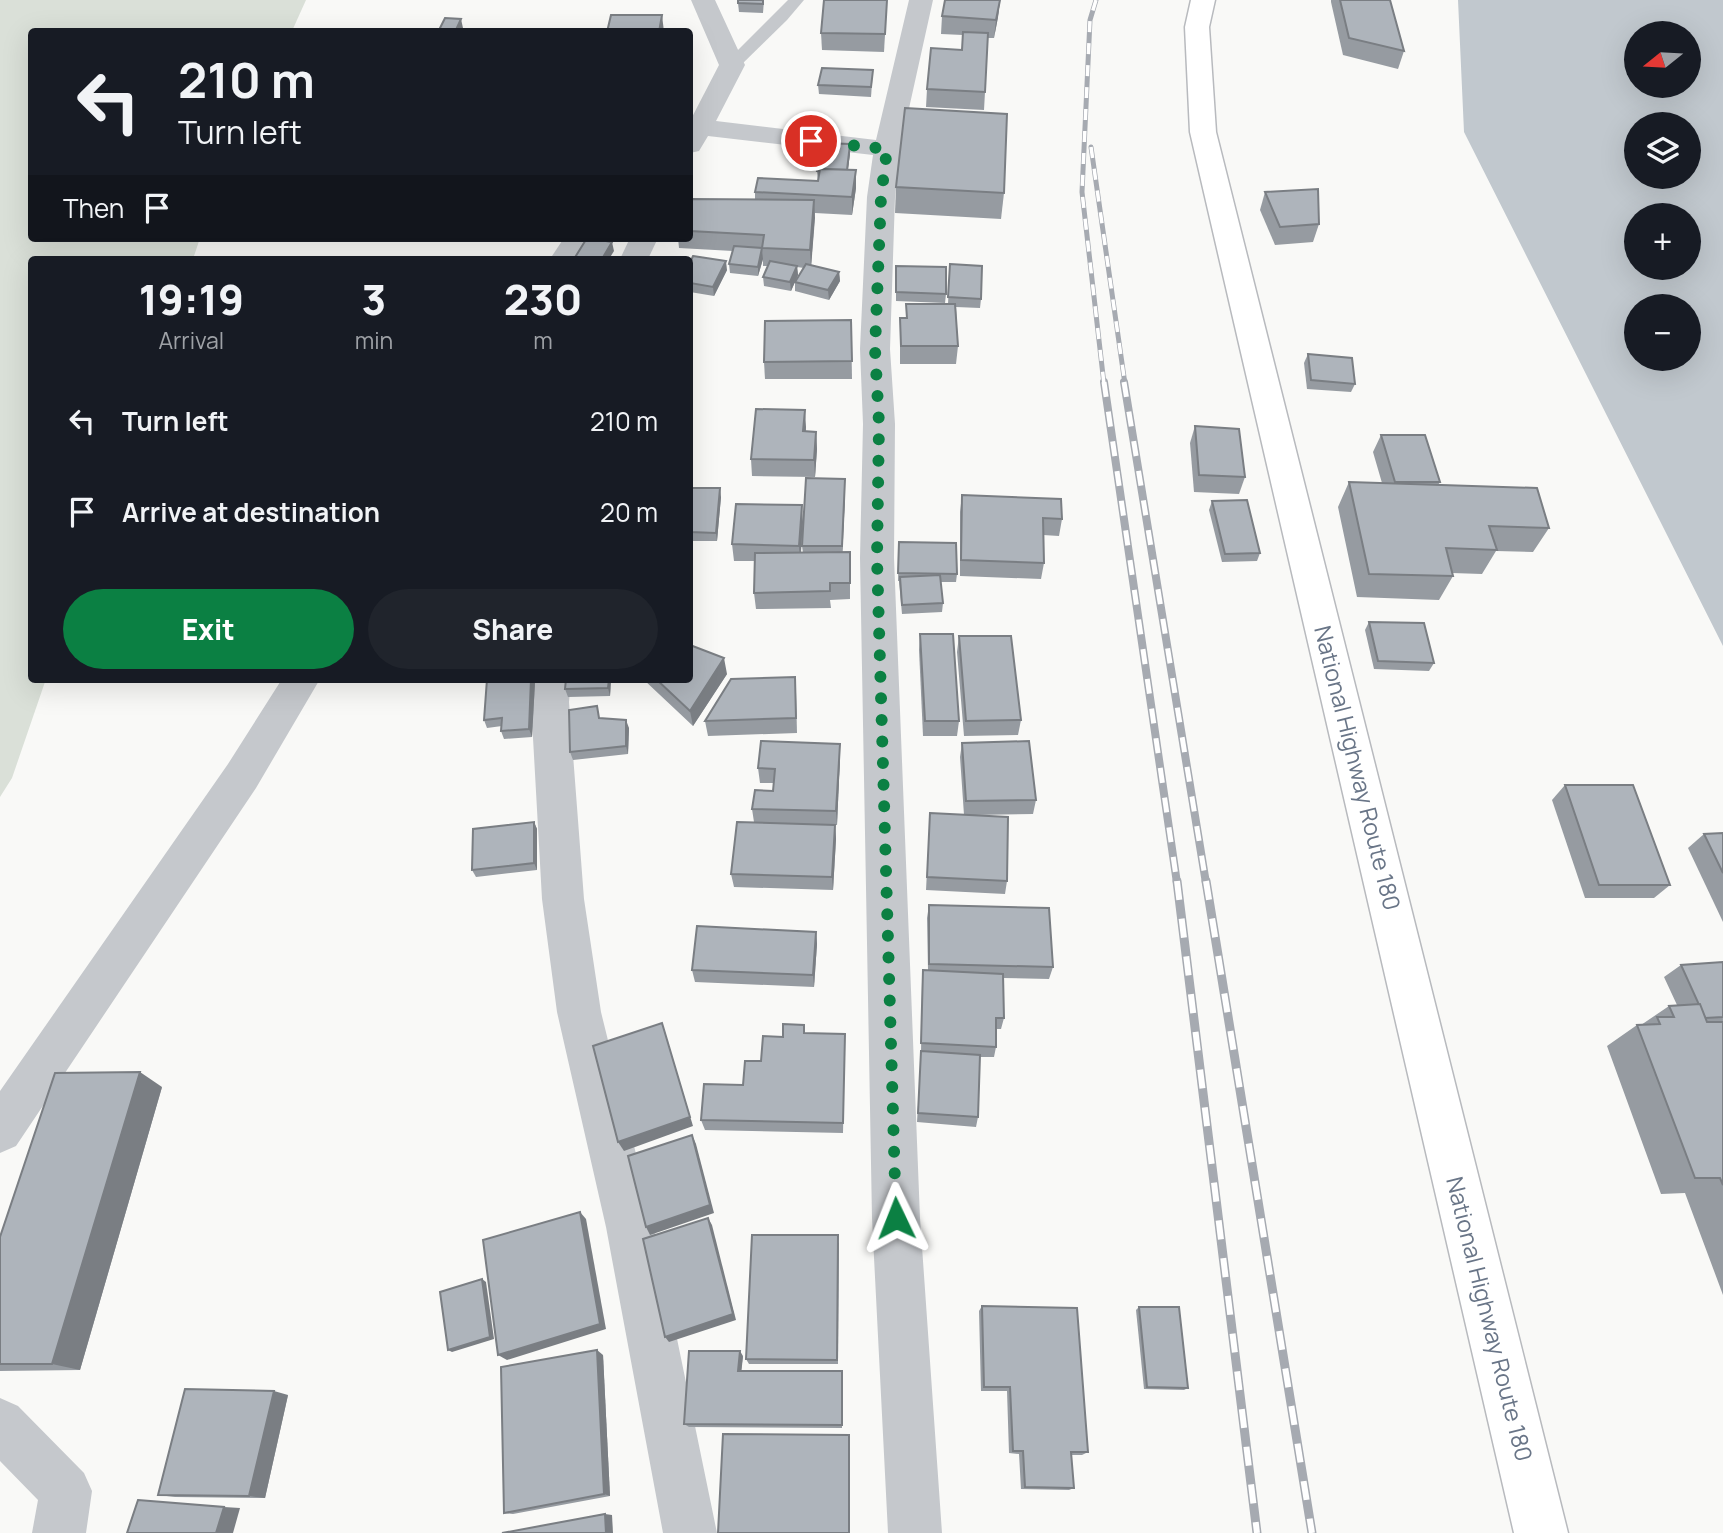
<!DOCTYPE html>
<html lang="en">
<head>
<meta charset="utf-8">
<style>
	body { margin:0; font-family:Manrope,sans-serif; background:#20242c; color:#f1f3f6; height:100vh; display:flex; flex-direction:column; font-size:26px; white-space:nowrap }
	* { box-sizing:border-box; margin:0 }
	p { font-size:23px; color:#9ea1a6 }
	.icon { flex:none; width:38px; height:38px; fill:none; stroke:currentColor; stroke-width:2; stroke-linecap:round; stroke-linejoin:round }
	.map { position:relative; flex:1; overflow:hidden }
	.drawer { position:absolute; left:28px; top:256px; width:665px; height:427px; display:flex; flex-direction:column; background:#171b24; border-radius:7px; box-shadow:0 7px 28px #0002 }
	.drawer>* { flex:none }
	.guide { position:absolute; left:28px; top:28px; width:665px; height:214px; border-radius:7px; box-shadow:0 7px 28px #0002; background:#171b24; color:#f1f3f6; overflow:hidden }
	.needle { width:46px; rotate:252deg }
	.fabs { position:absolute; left:1624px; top:21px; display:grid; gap:14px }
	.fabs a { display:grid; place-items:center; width:77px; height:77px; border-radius:50%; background:#171b24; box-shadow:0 7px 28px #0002; font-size:35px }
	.pin { position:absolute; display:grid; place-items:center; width:60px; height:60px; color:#fff; margin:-30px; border:4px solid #fff; border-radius:50%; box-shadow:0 2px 7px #0007 }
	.me { position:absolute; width:77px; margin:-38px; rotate:358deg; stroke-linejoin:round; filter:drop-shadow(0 0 5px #0008) }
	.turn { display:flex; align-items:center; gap:24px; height:147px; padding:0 35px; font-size:32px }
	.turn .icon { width:91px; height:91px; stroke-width:2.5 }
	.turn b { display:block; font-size:49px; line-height:60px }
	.then { display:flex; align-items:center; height:66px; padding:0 35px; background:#0003; gap:14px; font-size:26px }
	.eta { display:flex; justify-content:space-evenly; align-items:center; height:119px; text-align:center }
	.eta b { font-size:42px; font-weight:800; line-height:49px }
	.button { display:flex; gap:14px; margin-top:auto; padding:14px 35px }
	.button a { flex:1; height:80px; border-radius:42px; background:#0b8043; color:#fff; font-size:28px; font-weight:800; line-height:80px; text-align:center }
	.button a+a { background:#20242c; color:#f1f3f6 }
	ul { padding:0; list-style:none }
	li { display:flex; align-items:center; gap:21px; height:91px; padding:0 35px }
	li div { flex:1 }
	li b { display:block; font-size:26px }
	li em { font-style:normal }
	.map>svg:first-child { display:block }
	.green { fill:#dae0d8 }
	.water { fill:#c1c8ce; fill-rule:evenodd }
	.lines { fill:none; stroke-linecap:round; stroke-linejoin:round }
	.trunk-casing { stroke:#b8babe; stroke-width:3 }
	.service { fill:#c5c8cc; fill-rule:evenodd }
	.minor { fill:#c5c8cc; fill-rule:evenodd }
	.trunk { fill:#fff; fill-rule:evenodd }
	.rail-far2-casing { stroke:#a6aab1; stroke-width:5 }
	.rail-far1-casing { stroke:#a6aab1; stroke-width:8 }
	.rail-casing { stroke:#a6aab1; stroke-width:9 }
	.rail-far2 { stroke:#fff; stroke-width:3.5; stroke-dasharray:11; stroke-linecap:butt }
	.rail-far1 { stroke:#fff; stroke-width:5; stroke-dasharray:15; stroke-linecap:butt }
	.rail { stroke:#fff; stroke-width:6; stroke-dasharray:19; stroke-linecap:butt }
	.wall { fill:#969ba1 }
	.shaded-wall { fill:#7a7e83 }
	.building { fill:#aeb4bb; stroke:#7a7e83; stroke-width:2 }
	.route { stroke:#0b8043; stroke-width:12; stroke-dasharray:0 21.6 }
	.labels { text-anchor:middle; stroke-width:7; stroke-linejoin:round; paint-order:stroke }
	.street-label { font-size:23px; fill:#697587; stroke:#fff }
</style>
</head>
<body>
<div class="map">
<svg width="1723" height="1533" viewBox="0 0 1723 1533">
	<rect width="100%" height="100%" fill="#f9f9f7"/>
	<!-- green -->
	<polygon class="green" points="0,0 306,0 292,31 32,32 32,238 200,238 193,259 32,259 32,679 46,679 12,778 0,797"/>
	<!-- water -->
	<path class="water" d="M1458,0H1723V646L1464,132ZM1636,33H1689V86H1636ZM1636,124H1689V177H1636ZM1636,215H1689V268H1636ZM1636,306H1689V359H1636Z"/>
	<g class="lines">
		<defs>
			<polygon id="trunk" points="1191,0 1215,0 1209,27 1216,132 1568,1533 1514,1533 1190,132 1185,27"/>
		</defs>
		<!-- trunk casing -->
		<use href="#trunk" class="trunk-casing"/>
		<!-- service -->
		<polygon class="service" points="788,0 804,0 787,20 738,68 726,68 724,65 726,62"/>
		<!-- minor -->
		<g class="minor">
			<polygon points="691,0 715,0 745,65 716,121 876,140 909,0 933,0 900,149 895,197 890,349 895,424 894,558 920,1218 942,1533 888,1533 872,1218 860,558 863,424 860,349 867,197 873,155 708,136 699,151 690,153 690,121 719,65"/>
			<polygon points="564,238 592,238 578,259 550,259"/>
			<polygon points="630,238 658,238 648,259 620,259"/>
			<polygon points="282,679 320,679 256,788 16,1146 0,1153 0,1091 228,764"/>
			<polygon points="535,679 571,679 569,702 584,899 601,1012 654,1227 717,1533 663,1533 606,1227 557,1012 542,899 531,702"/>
			<polygon points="0,1398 18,1406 84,1473 92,1491 86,1533 32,1533 38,1500 0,1461"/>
		</g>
		<!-- trunk -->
		<use href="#trunk" class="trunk"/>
		<defs>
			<g id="rail-far2">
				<polyline points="1096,0 1090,20 1082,192 1104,384"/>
				<polyline points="1091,147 1125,384"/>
			</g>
			<g id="rail-far1">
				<polyline points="1104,382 1177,883"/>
				<polyline points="1124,382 1206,883"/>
			</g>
			<g id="rail">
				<polyline points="1177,881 1257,1533"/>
				<polyline points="1206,881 1312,1533"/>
			</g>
		</defs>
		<!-- rail-far2 casing -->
		<use href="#rail-far2" class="rail-far2-casing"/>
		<!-- rail-far1 casing -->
		<use href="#rail-far1" class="rail-far1-casing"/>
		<!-- rail casing -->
		<use href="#rail" class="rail-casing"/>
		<!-- rail-far2 -->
		<use href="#rail-far2" class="rail-far2"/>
		<!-- rail-far1 -->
		<use href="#rail-far1" class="rail-far1"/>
		<!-- rail -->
		<use href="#rail" class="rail"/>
	</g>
	<!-- wall -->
	<g class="wall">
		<polygon points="764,0 763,13 739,12 738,3"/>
		<polygon points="1000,0 998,17 994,38 988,38 984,110 926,107 927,89 962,50 963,35 941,34 942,16"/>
		<polygon points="1331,0 1390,0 1404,51 1398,69 1343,55 1331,2"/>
		<polygon points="886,17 884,52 822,50 821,33"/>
		<polygon points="873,70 871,97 819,94 818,85"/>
		<polygon points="850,144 850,153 848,170 856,188 852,215 815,213 811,266 839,272 840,281 829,300 795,291 795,282 804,268 797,267 798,275 791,291 764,286 763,277 768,266 763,266 763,259 758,276 730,273 729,264 733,251 679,248 678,238 690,238 690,199 755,199 755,192 818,181 817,171"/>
		<polygon points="896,187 1004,193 1001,219 895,213"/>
		<polygon points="1265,192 1319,224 1313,242 1275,245 1260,210"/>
		<polygon points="690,263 727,270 714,296 690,292"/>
		<polygon points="950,264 981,299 980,308 956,307 958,346 956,364 900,364 900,318 906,318 906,304 948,304"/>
		<polygon points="896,266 946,294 945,303 896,301"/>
		<polygon points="851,320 852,379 765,379 764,362"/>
		<polygon points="1308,354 1355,384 1351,392 1307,389 1304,363"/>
		<polygon points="1195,426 1245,477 1239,494 1194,492 1190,443"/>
		<polygon points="806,427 806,431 816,432 817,449 815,477 752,476 751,459"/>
		<polygon points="1381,435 1440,482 1438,485 1549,528 1533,552 1496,551 1482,574 1452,573 1453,576 1439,600 1357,597 1338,507 1349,482 1382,483 1373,452"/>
		<polygon points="690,488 721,497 717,541 690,541"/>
		<polygon points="962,495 1062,519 1059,536 1043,535 1044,563 1041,579 960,576 960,512"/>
		<polygon points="845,496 842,552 850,552 850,599 830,600 831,608 756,609 754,593 755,561 734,561 732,544 803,522 801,553 803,553 802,546"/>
		<polygon points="1212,501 1260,553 1257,561 1222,562 1209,510"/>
		<polygon points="899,542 957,574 956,582 940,582 943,603 942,612 902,614 899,581 898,581"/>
		<polygon points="1369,622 1434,663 1429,671 1374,669 1365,630"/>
		<polygon points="920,634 959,721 957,736 923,736 919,650"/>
		<polygon points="959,636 1021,720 1018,735 964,736 957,652"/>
		<polygon points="727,674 693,726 643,679 690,679"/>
		<polygon points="487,679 533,679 535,682 532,737 504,739 501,731 502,726 487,728 484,720"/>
		<polygon points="611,679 610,696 568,697 565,689"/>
		<polygon points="796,692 797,733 708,736 705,721"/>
		<polygon points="600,718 629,728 628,754 573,760 570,752"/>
		<polygon points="962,743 1036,800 1033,814 974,815 1007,881 1005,894 926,890 930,813 964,815 960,757"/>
		<polygon points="840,744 840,758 837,825 835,825 836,839 833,890 734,887 731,874 754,822 752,809 773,791 774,783 760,783 758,768"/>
		<polygon points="1565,785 1670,885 1654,898 1585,898 1552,800"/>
		<polygon points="534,822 537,829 537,870 476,877 472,870"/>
		<polygon points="1723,833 1723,922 1688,848 1704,834"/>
		<polygon points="929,905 1053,967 1049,979 1003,978 1004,1018 1001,1029 996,1029 996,1047 994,1057 980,1057 978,1117 976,1127 917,1122 921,1054 922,982 923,970 928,970 927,918"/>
		<polygon points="816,932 817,944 814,987 695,982 692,970"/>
		<polygon points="1723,962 1723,1295 1685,1193 1661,1194 1607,1046 1637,1025 1641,1025 1669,1006 1677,1005 1664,977 1681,965"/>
		<polygon points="804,1025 805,1033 845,1034 843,1133 705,1130 701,1120 743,1085 783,1037"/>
		<polygon points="162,1087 80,1370 0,1371 0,1237"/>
		<polygon points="839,1242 838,1364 749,1364 746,1359"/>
		<polygon points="982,1306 1088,1452 1082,1455 1071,1455 1074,1488 1069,1490 1021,1489 1019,1454 1009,1453 1007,1391 981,1391 979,1311"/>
		<polygon points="1139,1307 1188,1388 1184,1390 1144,1389 1136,1310"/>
		<polygon points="603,1355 610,1496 513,1514 504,1513"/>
		<polygon points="743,1356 741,1371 842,1375 842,1428 689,1427 684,1424"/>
		<polygon points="288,1395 265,1498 175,1497 158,1495"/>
	</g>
	<!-- shaded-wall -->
	<g class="shaded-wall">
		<polygon points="1000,0 998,17 994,38 996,20"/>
		<polygon points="662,15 664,32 659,32"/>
		<polygon points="461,19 463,28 462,32 455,32"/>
		<polygon points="850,144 850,153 846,182 846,173"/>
		<polygon points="856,170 856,188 852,215 852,197"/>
		<polygon points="814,200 815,218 811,268 810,250"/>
		<polygon points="612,242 614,251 609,259 602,259"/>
		<polygon points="762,250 763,259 758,276 758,267"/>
		<polygon points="726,261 727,270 714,296 713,287"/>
		<polygon points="797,266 798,275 791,291 790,282"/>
		<polygon points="839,272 840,281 829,300 828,290"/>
		<polygon points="805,410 806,427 804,449 803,431"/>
		<polygon points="816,432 817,449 815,477 814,460"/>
		<polygon points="845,479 845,496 842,563 842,546"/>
		<polygon points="720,488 721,497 717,541 716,533"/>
		<polygon points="802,505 803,522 800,562 799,546"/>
		<polygon points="724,658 727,674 693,726 690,711"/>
		<polygon points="531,679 533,679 535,682 532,737 529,729"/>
		<polygon points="609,679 611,679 610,696 608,688"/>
		<polygon points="626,720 629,728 628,754 626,746"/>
		<polygon points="840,744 840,758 837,825 836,811"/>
		<polygon points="534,822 537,829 537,870 534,863"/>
		<polygon points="835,825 836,839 833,890 832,877"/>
		<polygon points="816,932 817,944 814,987 813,975"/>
		<polygon points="662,1023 693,1126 624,1151 618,1142"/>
		<polygon points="140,1072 162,1087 80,1370 52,1364"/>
		<polygon points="692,1135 696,1144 714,1213 650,1235 646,1227"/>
		<polygon points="580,1212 586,1219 606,1329 507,1360 498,1355"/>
		<polygon points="708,1218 712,1225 736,1320 669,1342 665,1337"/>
		<polygon points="482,1279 486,1282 494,1339 452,1352 448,1350"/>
		<polygon points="597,1350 603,1355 610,1496 604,1494"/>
		<polygon points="740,1351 743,1356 741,1375 738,1371"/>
		<polygon points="274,1391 288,1395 265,1498 249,1496"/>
		<polygon points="224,1507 240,1508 233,1533 216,1533"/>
		<polygon points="605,1514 612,1515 613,1533 606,1533"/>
	</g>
	<!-- building -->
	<g class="building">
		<polygon points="738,0 763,0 763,4 738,3"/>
		<polygon points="824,0 887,0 885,34 821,33"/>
		<polygon points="945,0 1000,0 996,20 942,16"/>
		<polygon points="1340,0 1390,0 1404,51 1349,38"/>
		<polygon points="611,15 662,15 659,32 607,32"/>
		<polygon points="445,18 461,19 455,32 438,32"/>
		<polygon points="963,32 988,33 985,92 927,89 931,48 962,50"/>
		<polygon points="822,68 873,70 871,87 818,85"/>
		<polygon points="905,108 1007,114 1004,193 896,187"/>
		<polygon points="822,143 850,144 847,170 820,169 819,171 817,171"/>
		<polygon points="820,169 856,170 852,197 755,192 758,178 818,181"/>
		<polygon points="1318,189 1319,224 1280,227 1265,192"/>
		<polygon points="690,199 814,200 810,250 762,248 764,235 690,231"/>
		<polygon points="587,238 612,242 602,259 574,259"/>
		<polygon points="734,246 762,248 758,267 729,264"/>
		<polygon points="693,256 726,261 713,287 690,283 690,263"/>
		<polygon points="770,261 797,266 790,282 763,277"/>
		<polygon points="806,264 839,272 828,290 795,282"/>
		<polygon points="950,264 982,266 981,299 948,297"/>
		<polygon points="896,266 946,267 946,294 896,292"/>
		<polygon points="906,304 955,304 958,346 901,346 900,318 907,318"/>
		<polygon points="851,320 852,361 764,362 765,321"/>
		<polygon points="1308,354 1352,358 1355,384 1311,380"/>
		<polygon points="756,409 805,410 803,431 816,432 814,460 751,459"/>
		<polygon points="1195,426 1239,429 1245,477 1199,475"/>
		<polygon points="1381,435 1425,435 1440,482 1395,482"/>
		<polygon points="806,478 845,479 842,546 802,546"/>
		<polygon points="1349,482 1537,488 1549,528 1489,526 1497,550 1446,548 1453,576 1369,574"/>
		<polygon points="690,488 720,488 716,533 690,532"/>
		<polygon points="962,495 1061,499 1062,519 1043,518 1044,563 961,560"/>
		<polygon points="1247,500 1260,553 1225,554 1212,501"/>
		<polygon points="736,504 802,505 799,546 732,544"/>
		<polygon points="899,542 956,543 957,574 898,573"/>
		<polygon points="850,552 850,583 830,583 830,591 754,593 755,553"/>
		<polygon points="940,575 943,603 902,605 900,577"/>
		<polygon points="1369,622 1424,623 1434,663 1378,661"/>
		<polygon points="920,634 953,634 959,721 925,721"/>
		<polygon points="959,636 1011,636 1021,720 966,721"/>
		<polygon points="690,645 724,658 690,711 656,679 690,679"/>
		<polygon points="795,677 796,718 705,721 731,679"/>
		<polygon points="487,679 531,679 529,729 501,731 502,718 484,720"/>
		<polygon points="566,679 609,679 608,688 565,689"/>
		<polygon points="597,706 599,718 626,720 626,746 570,752 569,710"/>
		<polygon points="761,741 840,744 836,811 752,809 755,790 773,791 775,769 758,768"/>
		<polygon points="1029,741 1036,800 966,801 962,743"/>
		<polygon points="1565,785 1633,785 1670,885 1599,885"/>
		<polygon points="930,813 1008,817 1007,881 927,877"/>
		<polygon points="534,822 534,863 472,870 473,829"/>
		<polygon points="737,822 835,825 832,877 731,874"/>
		<polygon points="1723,833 1723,873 1704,834"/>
		<polygon points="929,905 1049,908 1053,967 929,964"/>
		<polygon points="697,926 816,932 813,975 692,970"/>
		<polygon points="1723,962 1723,1017 1705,1018 1681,965"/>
		<polygon points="923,970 1003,974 1004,1018 996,1018 996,1047 921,1043"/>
		<polygon points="1700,1004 1707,1022 1723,1022 1723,1185 1720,1178 1695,1178 1637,1025 1660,1024 1657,1017 1674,1017 1669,1006"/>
		<polygon points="662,1023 690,1117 618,1142 593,1046"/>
		<polygon points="783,1024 804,1025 804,1033 845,1034 843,1123 701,1120 704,1084 743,1085 745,1061 761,1061 763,1036 783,1037"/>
		<polygon points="921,1051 980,1055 978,1117 918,1113"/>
		<polygon points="140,1072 52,1364 0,1364 0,1237 55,1073"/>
		<polygon points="692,1135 710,1205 646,1227 628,1156"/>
		<polygon points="580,1212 600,1324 498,1355 483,1240"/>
		<polygon points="708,1218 733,1314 665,1337 643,1239"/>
		<polygon points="752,1235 838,1235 837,1360 746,1359"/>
		<polygon points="482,1279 490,1337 448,1350 440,1292"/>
		<polygon points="982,1306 1077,1308 1088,1452 1071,1452 1074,1488 1025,1487 1023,1451 1013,1451 1010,1387 984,1387"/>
		<polygon points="1139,1307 1179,1307 1188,1388 1147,1387"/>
		<polygon points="597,1350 604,1494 504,1513 501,1367"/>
		<polygon points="689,1351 740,1351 738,1371 842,1371 842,1425 684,1424"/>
		<polygon points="185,1389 274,1391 249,1496 158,1495"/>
		<polygon points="723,1434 849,1435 849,1533 718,1533"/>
		<polygon points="138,1500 224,1507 216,1533 127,1533"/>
		<polygon points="605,1514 606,1533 502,1533"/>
	</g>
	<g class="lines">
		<!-- route -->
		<polyline class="route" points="811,141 887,149 881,197 875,349 879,424 877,558 896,1218"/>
	</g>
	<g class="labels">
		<!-- street labels -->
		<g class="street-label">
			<text transform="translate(1357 768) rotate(76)" y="8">National Highway Route 180</text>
			<text transform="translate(1489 1319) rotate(76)" y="8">National Highway Route 180</text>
		</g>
	</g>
</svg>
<div class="fabs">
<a><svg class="needle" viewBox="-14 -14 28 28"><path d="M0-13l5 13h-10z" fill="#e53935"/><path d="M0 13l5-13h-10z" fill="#9ea1a6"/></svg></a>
<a><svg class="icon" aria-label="layers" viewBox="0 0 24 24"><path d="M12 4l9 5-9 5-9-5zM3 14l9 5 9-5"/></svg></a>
<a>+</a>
<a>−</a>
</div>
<div class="pin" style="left:811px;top:141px;background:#d93025"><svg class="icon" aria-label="arrive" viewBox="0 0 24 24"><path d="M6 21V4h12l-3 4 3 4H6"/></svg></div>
<svg class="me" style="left:896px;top:1218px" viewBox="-20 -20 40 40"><path d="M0-17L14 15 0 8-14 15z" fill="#0b8043" stroke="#fff" stroke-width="4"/></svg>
<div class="guide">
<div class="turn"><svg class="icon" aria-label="left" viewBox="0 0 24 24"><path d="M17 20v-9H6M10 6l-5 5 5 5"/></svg><div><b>210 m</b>Turn left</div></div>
<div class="then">Then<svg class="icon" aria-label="arrive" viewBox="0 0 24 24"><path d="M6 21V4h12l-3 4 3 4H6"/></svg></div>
</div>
<section class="drawer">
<div class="eta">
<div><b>19:19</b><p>Arrival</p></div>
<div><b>3</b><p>min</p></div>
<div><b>230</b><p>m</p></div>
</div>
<ul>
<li><svg class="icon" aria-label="left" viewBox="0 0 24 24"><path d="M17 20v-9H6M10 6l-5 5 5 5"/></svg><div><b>Turn left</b></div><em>210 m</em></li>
<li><svg class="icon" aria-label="arrive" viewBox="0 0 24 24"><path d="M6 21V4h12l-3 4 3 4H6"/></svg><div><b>Arrive at destination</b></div><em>20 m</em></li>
</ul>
<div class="button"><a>Exit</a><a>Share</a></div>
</section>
</div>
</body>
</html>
